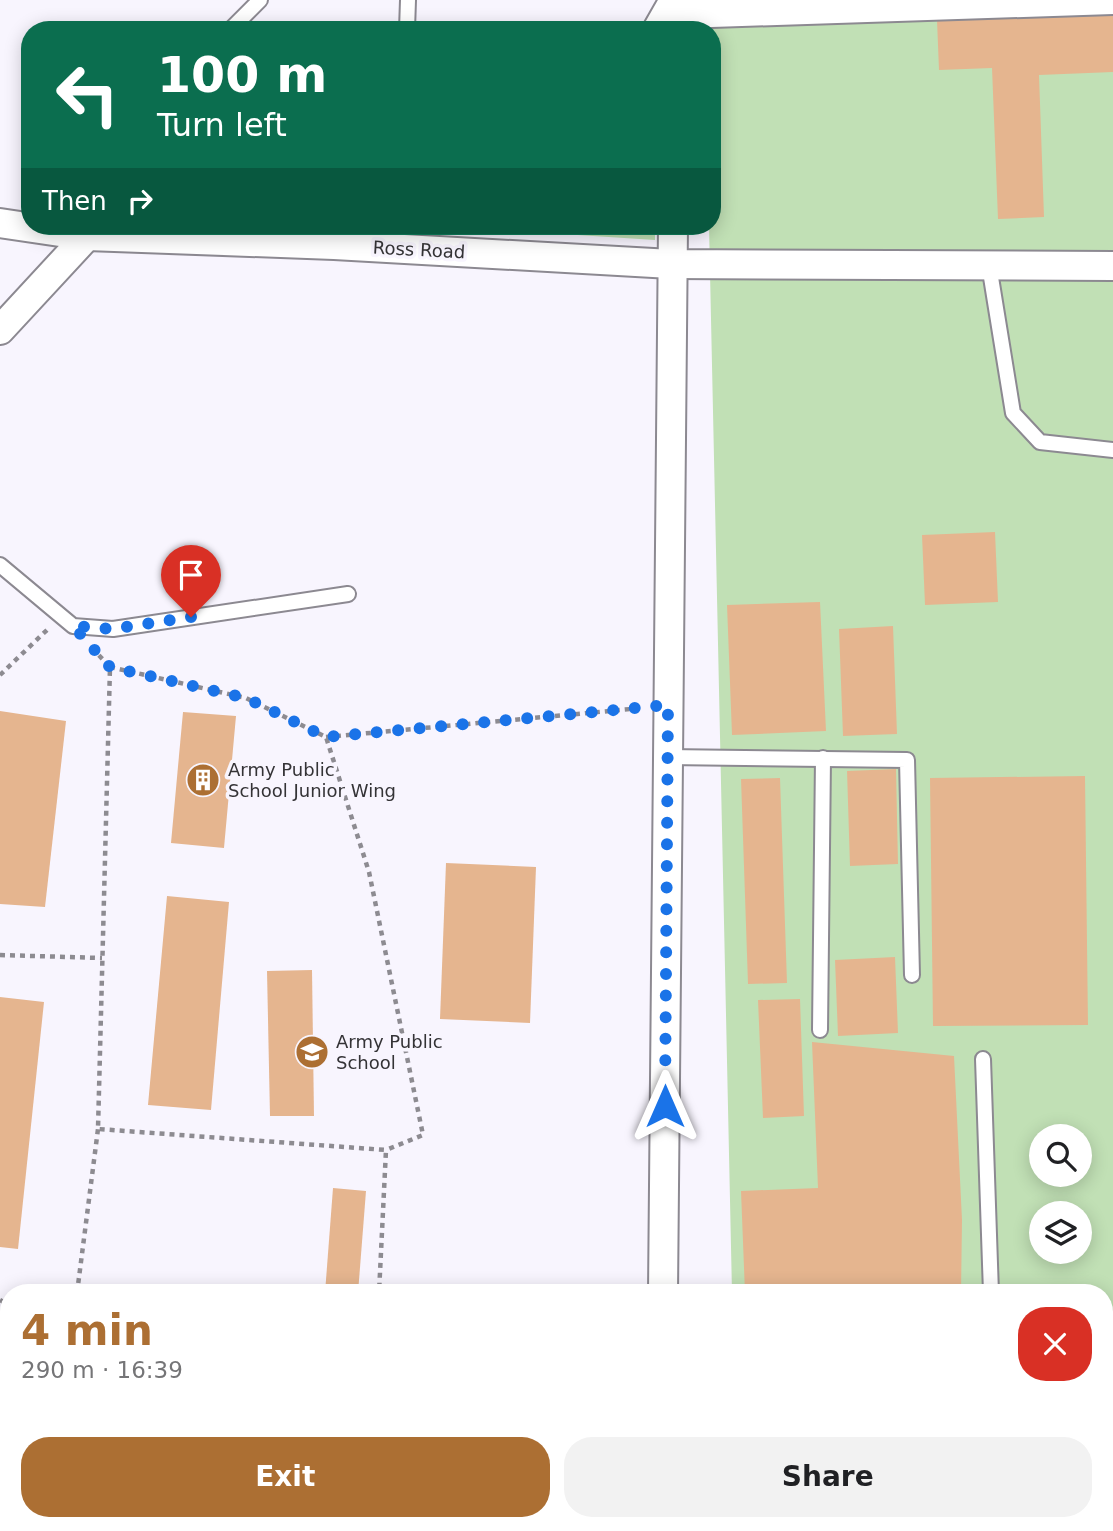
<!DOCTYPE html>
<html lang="en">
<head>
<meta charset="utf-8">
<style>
	body { margin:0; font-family:"DejaVu Sans",sans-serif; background:#f2f2f2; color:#202124; height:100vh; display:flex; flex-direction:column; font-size:26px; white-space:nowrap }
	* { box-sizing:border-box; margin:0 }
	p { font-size:23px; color:#757577 }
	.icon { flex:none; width:38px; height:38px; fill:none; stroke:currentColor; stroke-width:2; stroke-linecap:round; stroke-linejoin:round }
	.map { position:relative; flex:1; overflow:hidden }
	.side { position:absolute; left:0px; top:1284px; width:1113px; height:247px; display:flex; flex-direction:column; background:#fff; border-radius:28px 28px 0 0; box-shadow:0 4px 18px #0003 }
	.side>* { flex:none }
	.top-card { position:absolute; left:21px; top:21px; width:700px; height:214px; border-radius:28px; box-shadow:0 4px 18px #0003; background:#0b6e4f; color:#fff; overflow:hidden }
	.controls { position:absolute; left:1029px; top:1124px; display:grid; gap:14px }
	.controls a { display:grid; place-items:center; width:63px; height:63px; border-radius:50%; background:#fff; box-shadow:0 4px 18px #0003; font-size:35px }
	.pin { position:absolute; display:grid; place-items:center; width:60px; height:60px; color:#fff; margin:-72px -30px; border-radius:50% 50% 50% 0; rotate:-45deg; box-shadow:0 0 7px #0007 }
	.pin .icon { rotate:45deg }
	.me { position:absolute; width:77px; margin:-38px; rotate:0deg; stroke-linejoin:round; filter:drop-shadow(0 0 5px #0008) }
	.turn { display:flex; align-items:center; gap:24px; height:147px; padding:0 21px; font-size:32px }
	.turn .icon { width:91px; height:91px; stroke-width:2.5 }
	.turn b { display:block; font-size:49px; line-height:60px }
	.then { display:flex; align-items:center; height:66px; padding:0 21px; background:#0003; gap:14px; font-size:26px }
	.round { display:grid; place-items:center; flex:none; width:74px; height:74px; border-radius:28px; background:#f2f2f2 }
	.summary { display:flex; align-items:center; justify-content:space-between; height:119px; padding:0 21px }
	h1 { font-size:42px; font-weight:700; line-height:52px; color:#ac6f33 }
	.cta { display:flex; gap:14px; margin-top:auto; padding:14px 21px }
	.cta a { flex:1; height:80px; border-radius:28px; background:#ac6f33; color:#fff; font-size:28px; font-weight:700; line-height:80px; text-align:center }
	.cta a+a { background:#f2f2f2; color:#202124 }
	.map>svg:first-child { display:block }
	.green { fill:#c1e0b5; fill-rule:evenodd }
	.building { fill:#e5b58f }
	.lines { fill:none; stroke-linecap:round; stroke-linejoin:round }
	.service-casing { stroke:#8c8991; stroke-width:18 }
	.minor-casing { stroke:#8c8991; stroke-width:32 }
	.path { stroke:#8d8b91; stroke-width:4.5; stroke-dasharray:5 5; stroke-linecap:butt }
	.service { stroke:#fff; stroke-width:14 }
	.minor { stroke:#fff; stroke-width:28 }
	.route { stroke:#1a73e8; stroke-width:12; stroke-dasharray:0 21.6 }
	.labels { text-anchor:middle; stroke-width:7; stroke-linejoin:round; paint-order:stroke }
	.street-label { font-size:18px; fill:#343336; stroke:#f8f5fe }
	.poi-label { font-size:18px; fill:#343336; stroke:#f8f5fe; text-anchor:start }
</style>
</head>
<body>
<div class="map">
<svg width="1113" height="1531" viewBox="0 0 1113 1531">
	<rect width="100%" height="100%" fill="#f8f5fe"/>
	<!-- green -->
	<g class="green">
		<path d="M1113,0V1342H1104V1293H732L709,226H712V30H703L702,4ZM1041,1136H1080V1174H1041ZM1041,1213H1080V1251H1041Z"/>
		<polygon points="439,226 655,226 655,240"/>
		<polygon points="1104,1473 1113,1474 1113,1531 701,1531 701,1522 1104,1522"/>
	</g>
	<!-- building -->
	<g class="building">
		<polygon points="1113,13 1113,72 1039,75 1044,217 998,219 992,68 939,70 937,20"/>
		<polygon points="995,532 998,602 925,605 922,535"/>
		<polygon points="820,602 826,731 732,735 727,605"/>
		<polygon points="893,626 897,734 843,736 839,629"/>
		<polygon points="0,711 66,721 45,907 0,904"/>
		<polygon points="183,712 236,716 224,848 171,843"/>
		<polygon points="896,769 898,864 850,866 847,771"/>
		<polygon points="1085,776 1088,1025 933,1026 930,778"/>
		<polygon points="780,778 787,983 748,984 741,779"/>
		<polygon points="446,863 536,867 530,1023 440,1019"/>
		<polygon points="167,896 229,902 211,1110 148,1105"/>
		<polygon points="895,957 898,1033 838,1036 835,960"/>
		<polygon points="312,970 314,1116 270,1116 267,971"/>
		<polygon points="0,997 44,1002 18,1249 0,1247"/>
		<polygon points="800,999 804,1116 763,1118 758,1000"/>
		<polygon points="812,1042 954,1056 962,1220 961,1293 745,1293 741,1191 818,1188"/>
		<polygon points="333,1188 366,1191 358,1293 325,1293"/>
		<polygon points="89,1522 164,1522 164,1531 88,1531"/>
		<polygon points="447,1522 522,1522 522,1531 446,1531"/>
	</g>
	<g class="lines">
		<defs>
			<g id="service">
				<polyline points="230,30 260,0"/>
				<polyline points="407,30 408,0"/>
				<polyline points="989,265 1013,413 1040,442 1113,450"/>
				<polyline points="0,565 73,626 113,629 348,594"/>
				<polyline points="667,757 907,760 912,975"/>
				<polyline points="820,1030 823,758"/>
				<polyline points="983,1059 991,1293"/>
				<polyline points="859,1531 873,1531"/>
				<polyline points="1060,1531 1060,1522"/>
			</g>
			<g id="minor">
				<polyline points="682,14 1113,0"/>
				<polyline points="657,30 674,0"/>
				<polyline points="0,223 87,236 334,245 671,264 1113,266"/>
				<polyline points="348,240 392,226"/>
				<polyline points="0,330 87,236"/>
				<polyline points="663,1293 673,226"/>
				<polyline points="1104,1422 1113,1422"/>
				<polyline points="668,1522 668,1531"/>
			</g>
		</defs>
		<!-- service casing -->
		<use href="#service" class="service-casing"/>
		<!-- minor casing -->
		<use href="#minor" class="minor-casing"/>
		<!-- path -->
		<g class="path">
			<polyline points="92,648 110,667 98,1129 386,1150 379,1293"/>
			<polyline points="110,667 246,698 326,737 369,872 423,1135 386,1150"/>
			<polyline points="0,675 48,629"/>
			<polyline points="326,737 642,708"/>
			<polyline points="0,955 102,958"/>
			<polyline points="77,1293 98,1129"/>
			<polyline points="0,1300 9,1305"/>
			<polyline points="62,1522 72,1531"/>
			<polyline points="369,1522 370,1531"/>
		</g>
		<!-- service -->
		<use href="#service" class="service"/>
		<!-- minor -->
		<use href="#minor" class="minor"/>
	</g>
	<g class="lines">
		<!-- route -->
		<polyline class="route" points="191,617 113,629 73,626 110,667 246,698 326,737 668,705 665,1106"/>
	</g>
	<!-- icons -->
	<defs>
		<symbol id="building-disc" viewBox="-11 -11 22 22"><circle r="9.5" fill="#ac6f33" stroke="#f8f5fe"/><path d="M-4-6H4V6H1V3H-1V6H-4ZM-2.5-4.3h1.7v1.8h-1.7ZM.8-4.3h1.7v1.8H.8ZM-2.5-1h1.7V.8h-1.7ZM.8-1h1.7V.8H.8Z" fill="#fff"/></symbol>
		<symbol id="school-disc" viewBox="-11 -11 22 22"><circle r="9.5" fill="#ac6f33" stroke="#f8f5fe"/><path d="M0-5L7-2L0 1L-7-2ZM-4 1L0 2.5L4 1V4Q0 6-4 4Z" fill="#fff"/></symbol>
	</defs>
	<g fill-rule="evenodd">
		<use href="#building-disc" x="184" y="761" width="38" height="38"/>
		<use href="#school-disc" x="293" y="1033" width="38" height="38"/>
	</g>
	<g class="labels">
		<!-- street labels -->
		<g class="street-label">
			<text transform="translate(419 250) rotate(3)" y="6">Ross Road</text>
		</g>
		<!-- poi labels -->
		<g class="poi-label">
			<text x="228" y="776">Army Public<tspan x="228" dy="21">School Junior Wing</tspan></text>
			<text x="336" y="1048">Army Public<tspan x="336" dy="21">School</tspan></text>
		</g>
	</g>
</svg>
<div class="controls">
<a><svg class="icon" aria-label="search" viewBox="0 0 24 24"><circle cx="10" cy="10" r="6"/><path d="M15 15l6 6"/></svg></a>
<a><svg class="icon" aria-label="layers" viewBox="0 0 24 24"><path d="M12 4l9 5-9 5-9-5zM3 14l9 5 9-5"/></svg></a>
</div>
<div class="pin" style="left:191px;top:617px;background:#d93025"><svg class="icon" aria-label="arrive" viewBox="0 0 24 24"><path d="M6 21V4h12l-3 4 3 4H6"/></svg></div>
<svg class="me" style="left:665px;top:1106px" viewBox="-20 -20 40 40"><path d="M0-17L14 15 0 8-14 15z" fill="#1a73e8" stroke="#fff" stroke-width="4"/></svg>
<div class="top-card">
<div class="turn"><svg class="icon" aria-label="left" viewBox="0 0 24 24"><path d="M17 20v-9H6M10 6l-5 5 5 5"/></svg><div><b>100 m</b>Turn left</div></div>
<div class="then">Then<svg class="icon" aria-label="right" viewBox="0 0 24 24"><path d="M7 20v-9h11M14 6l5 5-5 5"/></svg></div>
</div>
<section class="side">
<div class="summary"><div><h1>4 min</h1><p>290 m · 16:39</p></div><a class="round" style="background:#d93025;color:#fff"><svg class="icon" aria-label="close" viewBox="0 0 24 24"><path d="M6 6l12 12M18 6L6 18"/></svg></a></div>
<div class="cta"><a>Exit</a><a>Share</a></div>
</section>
</div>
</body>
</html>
